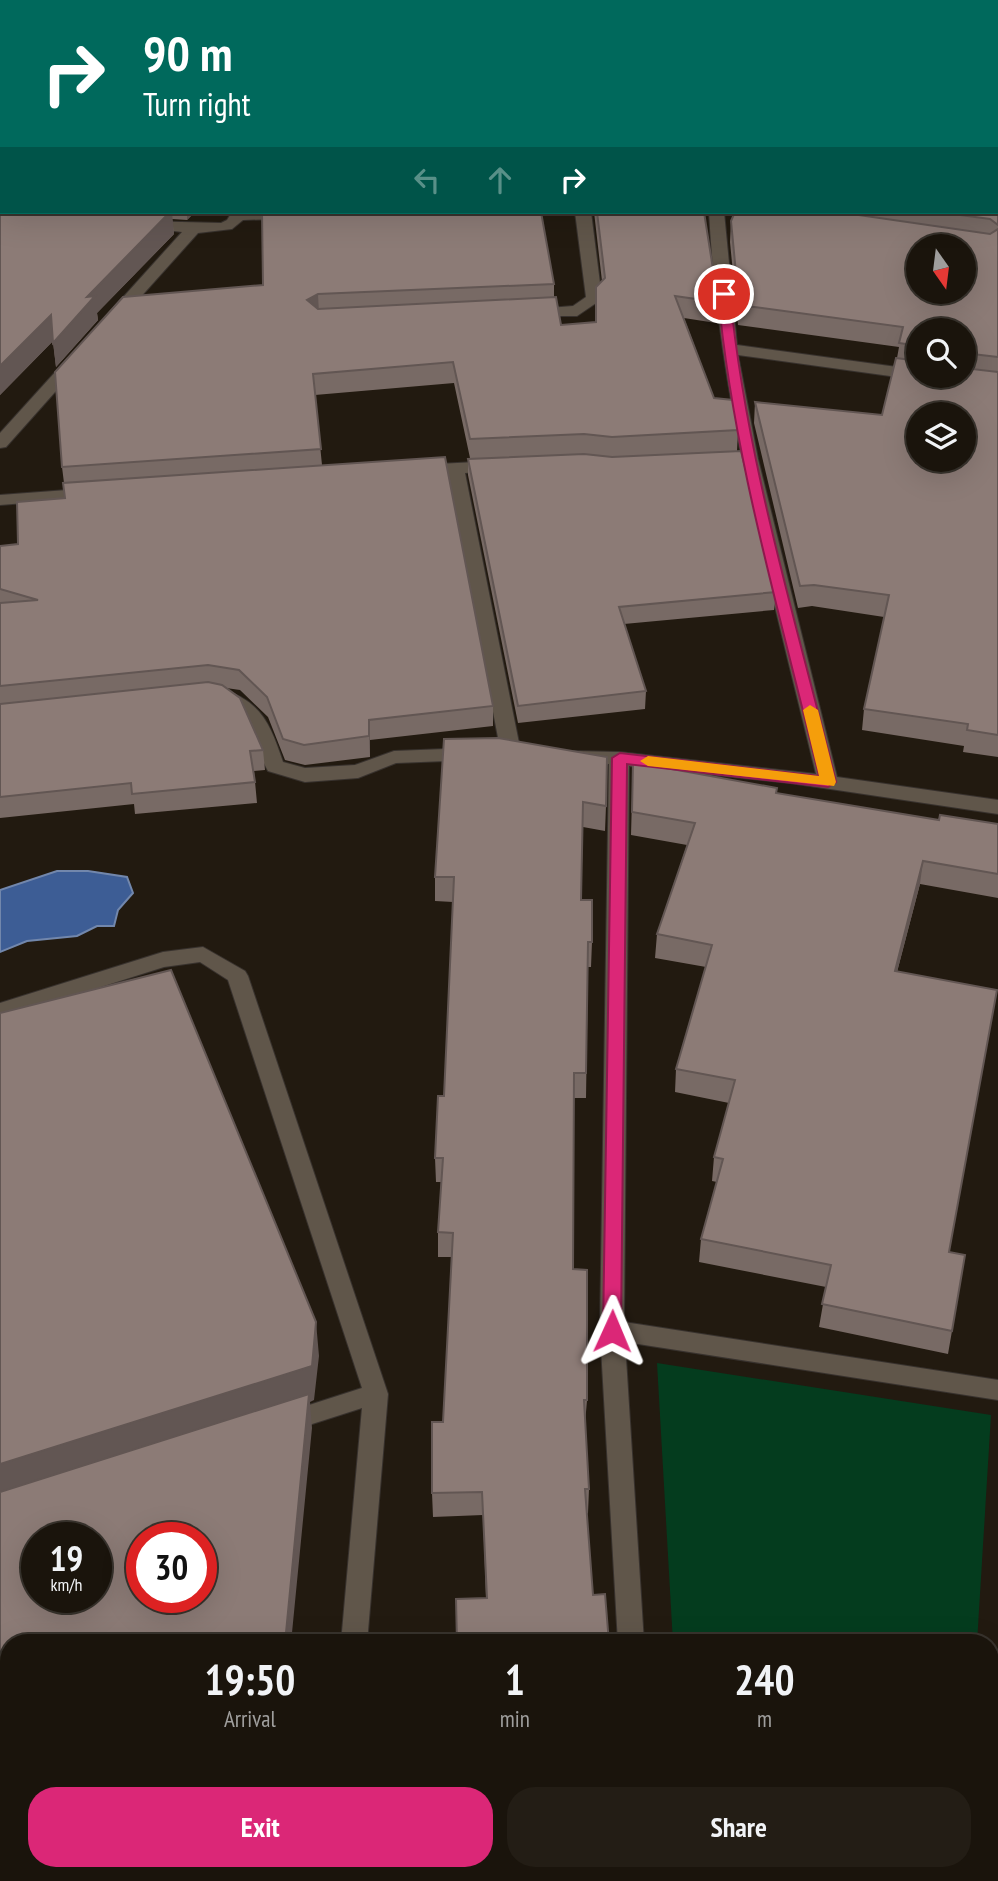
<!DOCTYPE html>
<html lang="en">
<head>
<meta charset="utf-8">
<style>
	body { margin:0; font-family:"PT Sans Narrow",sans-serif; background:#231d15; color:#f1f3f6; height:100vh; display:flex; flex-direction:column; font-size:26px; white-space:nowrap }
	* { box-sizing:border-box; margin:0 }
	p { font-size:23px; color:#9f9e9d }
	.icon { flex:none; width:38px; height:38px; fill:none; stroke:currentColor; stroke-width:2; stroke-linecap:round; stroke-linejoin:round }
	.map { position:relative; flex:1; overflow:hidden }
	.side { position:absolute; left:0px; top:1634px; width:999px; height:247px; display:flex; flex-direction:column; background:#1a140c; border-radius:28px 28px 0 0; box-shadow:0 7px 28px #0002,0 0 0 2px #38332d }
	.side>* { flex:none }
	.hud { position:absolute; left:0px; top:0px; width:999px; height:214px; box-shadow:0 7px 28px #0002,0 0 0 2px #38332d; background:#00695c; color:#fff; overflow:hidden }
	.needle { width:46px; rotate:166deg }
	.buttons { position:absolute; left:906px; top:234px; display:grid; gap:14px }
	.buttons a { display:grid; place-items:center; width:70px; height:70px; border-radius:50%; background:#1a140c; box-shadow:0 7px 28px #0002,0 0 0 2px #38332d; font-size:35px }
	.speed { position:absolute; left:21px; top:1522px; display:flex; gap:14px; font-size:35px; font-weight:700; text-align:center }
	.speed>* { display:grid; place-content:center; width:91px; height:91px; border-radius:50%; background:#1a140c; box-shadow:0 7px 28px #0002,0 0 0 2px #38332d; line-height:1 }
	.speed small { font-size:18px; font-weight:400 }
	.speed .limit { border:10px solid #d22; background:#fff; color:#111 }
	.pin { position:absolute; display:grid; place-items:center; width:60px; height:60px; color:#fff; margin:-30px; border:4px solid #fff; border-radius:50%; box-shadow:0 2px 7px #0007 }
	.me { position:absolute; width:77px; margin:-38px; rotate:1deg; stroke-linejoin:round; filter:drop-shadow(0 0 5px #0008) }
	.turn { display:flex; align-items:center; gap:24px; height:147px; padding:0 28px; font-size:32px }
	.turn .icon { width:91px; height:91px; stroke-width:2.5 }
	.turn b { display:block; font-size:49px; line-height:60px }
	.lanes { display:flex; align-items:center; height:66px; padding:0 28px; background:#0003; justify-content:center; gap:35px; direction:ltr }
	.lanes .off { opacity:.35 }
	.eta { display:flex; justify-content:space-evenly; align-items:center; height:119px; text-align:center }
	.eta b { font-size:42px; font-weight:700; line-height:49px }
	.cta { display:flex; gap:14px; margin-top:auto; padding:14px 28px }
	.cta a { flex:1; height:80px; border-radius:28px; background:#db2777; color:#fff; font-size:28px; font-weight:700; line-height:80px; text-align:center }
	.cta a+a { background:#231d15; color:#f1f3f6 }
	.map>svg:first-child { display:block }
	.green { fill:#043c1e }
	.water { fill:#3d5d95; stroke:#7287ac; stroke-width:2 }
	.lines { fill:none; stroke-linecap:round; stroke-linejoin:round }
	.minor-casing { stroke:#38322e; stroke-width:2 }
	.major-casing { stroke:#38322e; stroke-width:2 }
	.minor { fill:#60564a; fill-rule:evenodd }
	.major { fill:#768a5d; fill-rule:evenodd }
	.wall { fill:#786a65; fill-rule:evenodd }
	.shaded-wall { fill:#625653 }
	.building { fill:#8c7b76; stroke:#625653; stroke-width:2; fill-rule:evenodd }
	.route { fill:#db2777; stroke:#8e194d; stroke-width:2 }
	.slow { fill:#f59e0b }
</style>
</head>
<body>
<div class="map">
<svg width="998" height="1881" viewBox="0 0 998 1881">
	<rect width="100%" height="100%" fill="#221a10"/>
	<!-- green -->
	<g class="green">
		<polygon points="657,1363 991,1415 977,1643 673,1643"/>
		<polygon points="687,1873 687,1872 962,1873 961,1881 687,1881"/>
	</g>
	<!-- water -->
	<polygon class="water" points="57,871 88,871 127,877 133,893 118,910 114,926 97,926 77,936 27,941 0,952 0,890"/>
	<g class="lines">
		<defs>
			<g id="minor">
				<polygon points="345,0 359,0 360,2 346,2"/>
				<polygon points="232,212 352,212 344,217 243,220 232,229 198,233 120,320 108,320 106,317 108,314 182,232 142,227 139,224 142,221 221,223 227,220"/>
				<polygon points="575,212 591,212 602,299 577,316 525,316 523,313 525,310 573,306 586,297"/>
				<path d="M709,212H724L737,345L919,370V376H926L919,380L738,355L758,459L837,777L998,800V814L790,783L629,766L624,1322L998,1380V1400L625,1342L644,1643H618L600,1330L609,764L573,761L570,756L573,751L619,752L816,774C771,588 719,403 709,212Z"/>
				<polygon points="74,356 82,361 80,364 6,447 0,448 0,433 68,358"/>
				<polygon points="495,461 504,466 501,470 465,473 521,753 518,758 504,758 501,753 447,474 419,475 410,470 419,465"/>
				<polygon points="94,488 100,489 103,493 100,497 0,505 0,495"/>
				<path d="M222,690C261,700 271,726 283,762L305,768L355,765L394,751L471,748L478,749L481,754L478,759L471,760L396,763L358,778L305,782L268,771C258,754 257,734 244,718C235,706 219,705 212,696L215,692Z"/>
				<polygon points="203,947 245,971 248,976 388,1394 367,1643 341,1643 362,1408 284,1433 275,1430 272,1423 275,1416 362,1388 228,980 200,962 164,967 0,1019 0,1003 163,952"/>
				<polygon points="320,1872 348,1872 347,1881 319,1881"/>
				<polygon points="631,1872 659,1872 660,1881 632,1881"/>
			</g>
			<polygon id="major" points="0,125 2,125 0,135"/>
		</defs>
		<!-- minor casing -->
		<use href="#minor" class="minor-casing"/>
		<!-- major casing -->
		<use href="#major" class="major-casing"/>
		<!-- minor -->
		<use href="#minor" class="minor"/>
		<!-- major -->
		<use href="#major" class="major"/>
	</g>
	<!-- wall -->
	<g class="wall">
		<polygon points="0,0 335,0 335,2 2,2 2,17 0,17"/>
		<polygon points="455,0 780,0 768,1 768,2 456,2"/>
		<path d="M853,0H998V757L963,752L964,746L862,730L864,709L884,617L812,606L798,608L754,423L755,402L882,415L897,358L899,347L738,325L730,242L731,221L735,212H998V2H854ZM919,331H964V376H919Z"/>
		<polygon points="0,202 2,212 195,212 187,220 172,219 174,234 97,313 98,320 56,367 53,341 0,395"/>
		<polygon points="594,212 704,212 717,302 716,323 684,318 714,398 738,430 737,451 776,592 774,610 624,624 646,691 645,709 518,723 468,475 468,459 470,458 454,383 315,395 322,465 493,706 493,726 370,740 370,757 305,765 285,760 268,717 240,690 226,688 263,750 265,770 254,771 257,803 135,814 134,804 0,818 0,546 18,544 65,498 64,483 62,467 123,297 554,284 554,297 561,325 595,322 596,287 602,281"/>
		<polygon points="444,739 606,806 605,831 583,827 581,900 592,942 591,967 588,967 586,1098 574,1098 573,1269 587,1400 585,1424 589,1489 588,1513 486,1598 483,1515 433,1517 432,1493 443,1422 452,1257 438,1257 438,1232 441,1182 436,1182 435,1158 444,1096 453,902 435,901 435,877"/>
		<polygon points="633,762 777,788 777,793 939,820 998,824 998,898 920,884 897,972 949,1252 952,1331 948,1354 819,1327 826,1287 699,1262 701,1239 717,1182 712,1181 714,1157 729,1103 675,1092 676,1069 706,967 655,958 657,934 687,845 631,835"/>
	</g>
	<!-- shaded-wall -->
	<g class="shaded-wall">
		<polygon points="170,212 172,212 174,234 97,313 98,320 56,367 53,343 87,297"/>
		<polygon points="187,212 195,212 187,220"/>
		<polygon points="318,294 319,314 307,300"/>
		<polygon points="51,315 54,340 0,395 0,366"/>
		<polygon points="369,720 370,740 370,757 369,736"/>
		<polygon points="923,861 920,884 891,995 895,971"/>
		<polygon points="316,1322 319,1356 314,1400 310,1402 312,1428 291,1643 285,1643 0,1500 0,1464"/>
		<polygon points="262,1872 269,1872 269,1881 261,1881"/>
	</g>
	<!-- building -->
	<g class="building">
		<polygon points="462,0 508,0 504,0 505,2 463,2"/>
		<polygon points="593,0 767,0 768,2 593,2"/>
		<polygon points="865,0 998,0 998,225 990,219 938,212 998,212 998,2 866,2"/>
		<polygon points="0,202 2,203 2,212 170,212 87,297 95,296 53,343 51,315 0,366"/>
		<polygon points="262,212 541,212 554,284 318,294 307,300 318,309 556,297 561,325 596,322 596,287 605,278 597,212 704,212 713,269 714,266 717,302 675,296 714,398 733,400 738,430 612,437 584,434 470,439 453,362 313,374 321,449 62,467 55,372 123,297 263,285"/>
		<path d="M735,212H838L990,234L998,229V357L964,353V331H919V346L899,343L903,327L739,305L731,221ZM919,247H964V292H919Z"/>
		<path d="M896,358L919,361V376H964V368L998,372V735L967,730L968,724L864,709L889,595L814,585L800,586L755,402L882,415ZM919,415H964V460H919Z"/>
		<polygon points="741,451 776,592 619,607 646,691 518,706 468,459 584,454 612,457"/>
		<polygon points="445,457 493,706 369,720 369,736 304,745 283,739 267,697 239,670 208,665 0,686 0,603 38,600 0,589 0,546 18,544 17,502 65,498 63,483"/>
		<polygon points="208,682 222,685 240,698 263,750 250,751 255,782 132,794 131,783 0,797 0,704"/>
		<polygon points="498,738 607,757 606,806 583,802 581,900 592,900 592,942 588,942 586,1073 574,1073 573,1269 587,1270 587,1400 584,1400 589,1489 585,1489 593,1595 605,1594 609,1643 457,1643 456,1599 487,1598 482,1492 432,1493 432,1422 443,1422 453,1233 438,1232 443,1158 435,1158 438,1096 444,1096 454,877 435,877 444,739"/>
		<polygon points="633,762 777,788 776,793 939,820 940,815 998,824 998,874 923,861 895,971 997,990 949,1252 965,1255 952,1331 822,1304 831,1265 701,1239 723,1159 714,1157 735,1080 676,1069 712,945 657,934 695,823 632,812"/>
		<polygon points="171,970 316,1322 312,1366 0,1464 0,1013"/>
		<path d="M309,1394L285,1643H9V1872H262V1881H0V1492ZM37,1538H96V1598H37ZM142,1538H201V1598H142Z"/>
		<rect x="429" y="1872" width="189" height="9"/>
	</g>
	<!-- route -->
	<path class="route" d="M724,290L730,294C746,460 796,621 836,782L828,787L627,764L621,1331L618,1336L612,1338L606,1336L603,1331L612,758L620,753L819,776C781,617 733,458 718,294Z"/>
	<!-- slow -->
	<polygon class="slow" points="810,705 818,710 836,782 834,786 648,766 640,761 648,756 819,776 803,710"/>
</svg>
<div class="buttons">
<a><svg class="needle" viewBox="-14 -14 28 28"><path d="M0-13l5 13h-10z" fill="#e53935"/><path d="M0 13l5-13h-10z" fill="#9f9e9d"/></svg></a>
<a><svg class="icon" aria-label="search" viewBox="0 0 24 24"><circle cx="10" cy="10" r="6"/><path d="M15 15l6 6"/></svg></a>
<a><svg class="icon" aria-label="layers" viewBox="0 0 24 24"><path d="M12 4l9 5-9 5-9-5zM3 14l9 5 9-5"/></svg></a>
</div>
<div class="speed"><div>19<small>km/h</small></div><div class="limit">30</div></div>
<div class="pin" style="left:724px;top:294px;background:#d93025"><svg class="icon" aria-label="arrive" viewBox="0 0 24 24"><path d="M6 21V4h12l-3 4 3 4H6"/></svg></div>
<svg class="me" style="left:612px;top:1331px" viewBox="-20 -20 40 40"><path d="M0-17L14 15 0 8-14 15z" fill="#db2777" stroke="#fff" stroke-width="4"/></svg>
<div class="hud">
<div class="turn"><svg class="icon" aria-label="right" viewBox="0 0 24 24"><path d="M7 20v-9h11M14 6l5 5-5 5"/></svg><div><b>90 m</b>Turn right</div></div>
<div class="lanes"><svg class="icon off" aria-label="left" viewBox="0 0 24 24"><path d="M17 20v-9H6M10 6l-5 5 5 5"/></svg><svg class="icon off" aria-label="ahead" viewBox="0 0 24 24"><path d="M12 20V5M6 11l6-6 6 6"/></svg><svg class="icon" aria-label="right" viewBox="0 0 24 24"><path d="M7 20v-9h11M14 6l5 5-5 5"/></svg></div>
</div>
<section class="side">
<div class="eta">
<div><b>19:50</b><p>Arrival</p></div>
<div><b>1</b><p>min</p></div>
<div><b>240</b><p>m</p></div>
</div>
<div class="cta"><a>Exit</a><a>Share</a></div>
</section>
</div>
</body>
</html>
